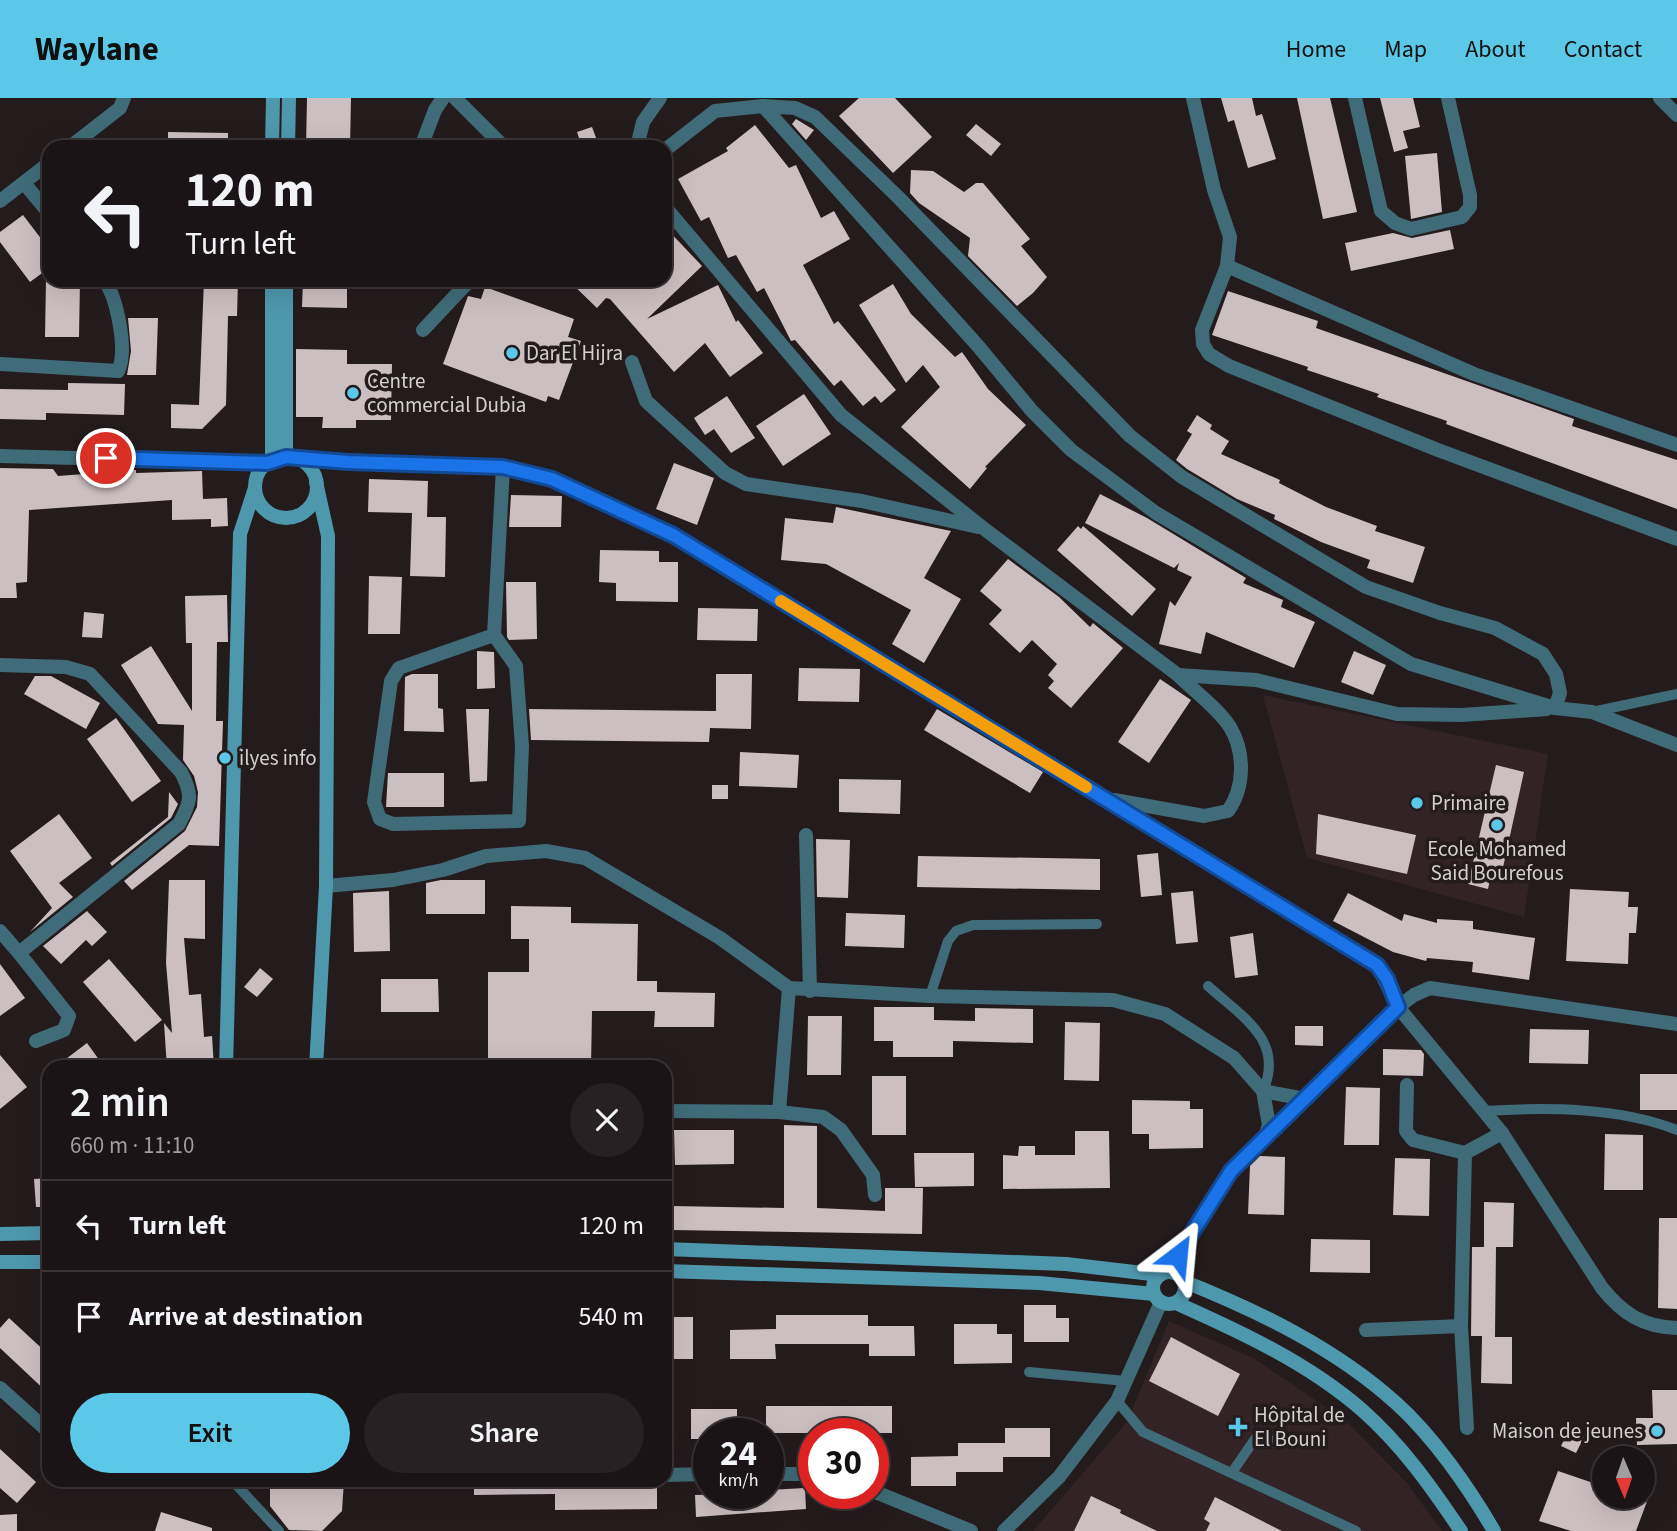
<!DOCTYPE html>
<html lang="en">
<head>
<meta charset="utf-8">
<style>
	body { margin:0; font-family:"Source Sans 3",sans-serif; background:#282123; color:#f1f3f6; height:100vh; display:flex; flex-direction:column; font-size:26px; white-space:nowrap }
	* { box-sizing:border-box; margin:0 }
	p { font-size:23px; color:#a09ea1 }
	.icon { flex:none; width:38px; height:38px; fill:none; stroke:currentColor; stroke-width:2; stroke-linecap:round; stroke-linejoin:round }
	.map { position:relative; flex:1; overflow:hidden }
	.panel { position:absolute; left:42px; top:962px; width:630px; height:427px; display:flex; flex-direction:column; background:#1b1416; border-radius:21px; box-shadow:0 7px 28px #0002,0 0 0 2px #393335 }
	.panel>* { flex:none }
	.guide { position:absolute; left:42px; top:42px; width:630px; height:147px; border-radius:21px; box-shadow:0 7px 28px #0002,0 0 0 2px #393335; background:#1b1416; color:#f1f3f6; overflow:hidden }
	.needle { width:46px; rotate:178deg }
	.controls { position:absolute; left:1592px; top:1348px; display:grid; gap:14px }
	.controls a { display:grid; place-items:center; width:63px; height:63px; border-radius:50%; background:#1b1416; box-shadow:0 7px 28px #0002,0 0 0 2px #393335; font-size:35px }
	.speed { position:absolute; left:693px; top:1320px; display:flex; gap:14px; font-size:35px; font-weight:700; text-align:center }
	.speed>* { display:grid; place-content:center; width:91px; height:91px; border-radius:50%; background:#1b1416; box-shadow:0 7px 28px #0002,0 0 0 2px #393335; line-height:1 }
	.speed small { font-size:18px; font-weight:400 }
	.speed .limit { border:10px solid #d22; background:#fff; color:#111 }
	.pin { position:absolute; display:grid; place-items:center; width:60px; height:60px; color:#fff; margin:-30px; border:4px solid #fff; border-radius:50%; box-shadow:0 2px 7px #0007 }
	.me { position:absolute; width:77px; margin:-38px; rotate:29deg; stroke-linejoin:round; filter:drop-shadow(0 0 5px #0008) }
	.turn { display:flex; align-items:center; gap:24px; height:147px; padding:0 28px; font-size:32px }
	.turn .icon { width:91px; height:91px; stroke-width:2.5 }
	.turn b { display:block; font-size:49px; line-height:60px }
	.round { display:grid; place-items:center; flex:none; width:74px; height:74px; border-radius:37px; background:#282123 }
	.headline { display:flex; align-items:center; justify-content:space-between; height:119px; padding:0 28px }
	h1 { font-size:42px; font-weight:600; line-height:52px }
	.button { display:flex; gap:14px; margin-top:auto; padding:14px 28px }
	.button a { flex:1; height:80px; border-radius:42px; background:#5ac8e6; color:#111; font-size:28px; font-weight:600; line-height:80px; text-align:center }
	.button a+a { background:#282123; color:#f1f3f6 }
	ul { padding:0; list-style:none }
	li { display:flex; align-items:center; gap:21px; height:91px; padding:0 28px; border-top:2px solid #393335 }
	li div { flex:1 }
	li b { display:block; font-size:26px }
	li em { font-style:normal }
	header { display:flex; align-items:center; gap:42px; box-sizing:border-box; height:98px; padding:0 35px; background:#5ac8e6; color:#111 }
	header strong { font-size:33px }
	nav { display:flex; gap:38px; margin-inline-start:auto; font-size:24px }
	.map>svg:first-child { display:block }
	.built { fill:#322326 }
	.building { fill:#ccbfc2 }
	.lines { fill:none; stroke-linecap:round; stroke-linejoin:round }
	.lane { stroke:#3f6c78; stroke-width:10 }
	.street { stroke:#3f6c78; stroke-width:14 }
	.secondary { stroke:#4e98ad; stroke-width:14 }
	.route-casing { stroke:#114b97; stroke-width:18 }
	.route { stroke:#1a73e8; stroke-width:12 }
	.slow { stroke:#f59e0b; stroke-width:12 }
	.poi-dot { fill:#5ac8e6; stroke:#241b1d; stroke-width:2.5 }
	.labels { text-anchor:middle; stroke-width:7; stroke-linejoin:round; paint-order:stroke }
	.poi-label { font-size:21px; fill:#d5cfd0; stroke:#241b1d; text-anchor:start }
</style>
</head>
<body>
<header>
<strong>Waylane</strong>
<nav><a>Home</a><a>Map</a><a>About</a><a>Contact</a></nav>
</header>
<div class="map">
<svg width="1677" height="1433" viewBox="0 0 1677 1433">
	<rect width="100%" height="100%" fill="#241b1d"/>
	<!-- built -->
	<g class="built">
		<polygon points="1263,597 1548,656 1524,819 1307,760"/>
		<polygon points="1169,1223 1253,1260 1345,1322 1407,1385 1442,1433 1033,1433 1127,1324"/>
	</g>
	<!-- building -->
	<g class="building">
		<polygon points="307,0 351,0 350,49 306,49"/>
		<polygon points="859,0 895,0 932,39 893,75 839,18"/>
		<polygon points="1221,0 1252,0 1256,18 1262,16 1276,61 1248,70 1234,22 1228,24"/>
		<polygon points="1297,0 1330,0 1357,114 1323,121"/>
		<polygon points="1380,0 1413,0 1420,29 1403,33 1408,50 1394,54"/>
		<polygon points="796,21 814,32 806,42 792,26"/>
		<polygon points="976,26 1001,46 991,58 966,37"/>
		<polygon points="755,27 789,70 796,67 821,120 834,113 850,141 803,167 834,226 838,223 896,292 881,305 875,298 863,308 841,282 834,288 795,242 791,243 764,190 757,194 736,157 728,160 709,119 701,123 678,81 728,53 726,50"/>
		<polygon points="592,29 598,45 582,49 577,34"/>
		<polygon points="168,34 228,35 228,49 168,49"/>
		<polygon points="1437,55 1442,114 1411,121 1405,58"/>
		<polygon points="911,72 933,73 964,94 976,85 983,85 1030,141 1021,148 1047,179 1033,195 1017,208 968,158 970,140 919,105 910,95"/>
		<polygon points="23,117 49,151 49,170 30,184 0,144 0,134"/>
		<polygon points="665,129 702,168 647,221 718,187 736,224 738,222 763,255 730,279 705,245 674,274 610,201 606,200 597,210 568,182 665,182"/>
		<polygon points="1450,132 1454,151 1351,173 1345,145 1393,135 1412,140"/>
		<polygon points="46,182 80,182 79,239 45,239"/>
		<polygon points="204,182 238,182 237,218 228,218 226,307 202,331 171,330 171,306 199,307"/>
		<polygon points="303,182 347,182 347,210 302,209"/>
		<polygon points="893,186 911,216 955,259 962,254 988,291 1026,327 985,369 987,370 970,391 901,329 940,289 923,267 906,285 859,207"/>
		<polygon points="485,189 574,221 568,239 581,243 559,302 548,298 546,304 443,266 468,198 481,201"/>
		<polygon points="1228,193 1318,223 1316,230 1574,321 1572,328 1677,362 1677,411 1446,326 1447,323 1377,299 1379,296 1307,272 1308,269 1212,237"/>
		<polygon points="128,220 158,220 156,277 127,277 131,253"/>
		<polygon points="296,251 347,252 347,266 392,266 391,322 356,322 356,330 322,330 323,319 296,319"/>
		<polygon points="68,285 125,286 124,317 46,315 46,322 0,321 0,291 68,292"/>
		<polygon points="804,296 831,336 783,368 756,328"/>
		<polygon points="727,298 755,340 731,355 714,331 705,337 694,320"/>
		<polygon points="1197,317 1212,327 1210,331 1229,343 1221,356 1280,382 1279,385 1326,409 1377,428 1375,433 1425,449 1413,485 1367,470 1370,462 1321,444 1274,421 1275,417 1237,401 1187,371 1176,362 1192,336 1187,333"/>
		<polygon points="674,365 714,380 697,427 656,411"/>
		<polygon points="0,370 53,371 58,378 136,372 136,375 202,373 203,401 227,400 228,428 211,429 211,421 172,422 172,402 29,412 27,484 16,485 17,500 0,500"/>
		<polygon points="369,381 428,383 427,419 446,419 445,479 410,478 412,415 368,414"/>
		<polygon points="1100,396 1147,420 1246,480 1243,485 1283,502 1281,509 1315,524 1294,570 1206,534 1201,556 1159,546 1170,503 1175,508 1192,479 1177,472 1179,465 1174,470 1085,425"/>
		<polygon points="511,397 562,398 561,429 509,429"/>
		<polygon points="836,409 951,433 924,480 961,501 924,565 892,546 911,512 826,466 781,462 785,420 833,425"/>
		<polygon points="1078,428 1081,431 1083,428 1156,491 1132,518 1057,452"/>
		<polygon points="600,452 659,453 659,464 678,464 678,504 616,503 616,485 599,484"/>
		<polygon points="1008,461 1059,499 1090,529 1093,525 1123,550 1071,610 1048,590 1054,583 1048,577 1057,566 1032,542 1020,555 989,526 1002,512 980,493"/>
		<polygon points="369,478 402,479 400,536 368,536"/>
		<polygon points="506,484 536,484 537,541 509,542 507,539"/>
		<polygon points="227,497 228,544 217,544 216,623 223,623 219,748 189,747 132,792 124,783 185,733 197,709 198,694 194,678 183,662 184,627 158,626 121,567 151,548 192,613 192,545 186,545 185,498"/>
		<polygon points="698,510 758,511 757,543 697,542"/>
		<polygon points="84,514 104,516 102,540 82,539"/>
		<polygon points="477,553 494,554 495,590 477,591"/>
		<polygon points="1354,553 1386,567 1373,597 1341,584"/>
		<polygon points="799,570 860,571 859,604 798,603"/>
		<polygon points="412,576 438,576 438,610 443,611 444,634 404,633 405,579"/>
		<polygon points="716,576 752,576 751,631 710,630 709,644 531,642 529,611 716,613"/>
		<polygon points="35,578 51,578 100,605 86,631 24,596"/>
		<polygon points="1160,581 1191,602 1149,665 1118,644"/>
		<polygon points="466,611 489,611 487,683 470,684"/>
		<polygon points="937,611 1043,674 1030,695 924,632"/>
		<polygon points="116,620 161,683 132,704 87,641"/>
		<polygon points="740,654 799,657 797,690 739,688"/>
		<polygon points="1496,667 1524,674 1500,783 1490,781 1488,791 1468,786"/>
		<polygon points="388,675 444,675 444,709 386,709"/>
		<polygon points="839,681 901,682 900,716 839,714"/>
		<rect x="712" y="687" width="16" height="14"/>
		<polygon points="169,694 178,706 171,720 112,768 110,765 168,719"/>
		<polygon points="59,716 92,760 59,785 73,799 30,834 52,810 10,753"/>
		<polygon points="1318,716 1416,737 1407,776 1316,756"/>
		<polygon points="816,741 850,742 848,800 817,799"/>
		<polygon points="1158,755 1162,797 1141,799 1137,757"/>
		<polygon points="918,758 1100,761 1100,792 917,789"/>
		<polygon points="169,782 205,782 205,841 184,840 189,897 201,896 204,939 212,938 214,970 167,970 164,925 172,935 166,865"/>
		<polygon points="441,782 485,782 485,816 426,816 426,785"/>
		<polygon points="1570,791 1629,794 1628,809 1638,809 1636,835 1629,835 1628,866 1566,863"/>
		<polygon points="389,793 390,853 354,854 353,795"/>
		<polygon points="1193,793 1198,844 1176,846 1171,795"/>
		<polygon points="1348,795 1402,823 1404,816 1437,825 1437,821 1473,823 1473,831 1535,840 1529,882 1472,874 1473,864 1427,860 1426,863 1393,854 1333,823"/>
		<polygon points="511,808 571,809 571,825 638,826 637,883 657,883 657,894 715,895 714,929 654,929 655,913 592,913 591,970 502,970 502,963 488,963 488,874 529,874 529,841 511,841"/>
		<polygon points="87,813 107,834 92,848 86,842 61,866 43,848"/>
		<polygon points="846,815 905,817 904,850 845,848"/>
		<polygon points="1253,835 1258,877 1235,880 1230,839"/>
		<polygon points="109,861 162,922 135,944 83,884"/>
		<polygon points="0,866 25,900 0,918"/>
		<polygon points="260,870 273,881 257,899 244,889"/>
		<polygon points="381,881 438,881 439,914 381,914"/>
		<polygon points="874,909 934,909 934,922 975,923 975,910 1033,911 1033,945 953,943 953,959 893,959 893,943 874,943"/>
		<polygon points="808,918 842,918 841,977 807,977"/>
		<polygon points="1065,924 1100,925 1099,983 1064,982"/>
		<polygon points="1295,928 1323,928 1323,948 1295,947"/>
		<polygon points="1530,931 1589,932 1588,966 1529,965"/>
		<polygon points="87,945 105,970 54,970"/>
		<polygon points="1383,951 1421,952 1424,956 1423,978 1383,977"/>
		<polygon points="0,957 27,989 0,1011"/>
		<rect x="1640" y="976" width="37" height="36"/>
		<rect x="872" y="978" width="34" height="59"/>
		<polygon points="1346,989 1380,990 1379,1047 1344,1047"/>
		<polygon points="1132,1002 1190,1003 1190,1011 1203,1011 1203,1050 1149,1051 1149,1036 1132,1036"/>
		<polygon points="784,1027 817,1028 817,1110 885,1113 885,1090 923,1090 922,1136 672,1132 672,1108 784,1110"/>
		<polygon points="674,1032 734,1032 734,1066 675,1067"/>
		<polygon points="1075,1033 1109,1033 1110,1090 1003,1091 1003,1057 1018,1058 1019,1048 1035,1048 1035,1057 1075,1057"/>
		<polygon points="1605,1036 1643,1037 1643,1092 1604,1092"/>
		<polygon points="914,1055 974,1055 974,1088 915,1089"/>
		<polygon points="1260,1058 1285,1059 1284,1117 1248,1116 1250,1068"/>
		<polygon points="1395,1060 1430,1061 1429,1118 1393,1117"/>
		<polygon points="49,1080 49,1109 36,1109 34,1081"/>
		<polygon points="1484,1104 1514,1105 1513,1149 1496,1149 1495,1239 1512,1239 1512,1286 1481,1285 1482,1238 1471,1238 1472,1149 1484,1149"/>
		<polygon points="1659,1120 1677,1120 1677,1211 1658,1210"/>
		<polygon points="1311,1141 1370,1142 1370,1175 1310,1174"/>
		<polygon points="1024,1207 1056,1207 1056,1220 1069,1220 1069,1244 1024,1244"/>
		<polygon points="776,1217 868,1217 868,1228 914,1228 915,1258 869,1258 869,1246 775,1246 776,1261 730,1261 730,1232 776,1231"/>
		<rect x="665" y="1219" width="28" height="42"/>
		<polygon points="9,1220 49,1257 49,1296 0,1250 0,1230"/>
		<polygon points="954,1226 997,1226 997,1236 1012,1236 1012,1265 954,1266"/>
		<polygon points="1171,1239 1240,1276 1218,1318 1149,1283"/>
		<polygon points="1652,1292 1677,1292 1677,1346 1637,1347 1636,1320 1653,1320"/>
		<rect x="766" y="1308" width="126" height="27"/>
		<polygon points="691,1311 737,1311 737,1335 709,1335 709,1341 691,1341"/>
		<polygon points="1005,1330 1050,1330 1050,1359 1003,1359 1003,1374 956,1374 956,1388 911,1388 911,1359 958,1358 958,1345 1005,1345"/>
		<polygon points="1569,1332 1584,1339 1576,1355 1561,1348"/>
		<polygon points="0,1351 36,1384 17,1405 0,1390"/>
		<polygon points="1558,1373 1605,1389 1605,1398 1649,1398 1636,1433 1571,1433 1539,1423"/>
		<polygon points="270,1382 344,1382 342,1413 322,1433 289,1432 270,1408"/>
		<polygon points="474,1382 657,1382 657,1411 555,1412 555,1396 474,1397"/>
		<polygon points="805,1390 806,1411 696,1419 695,1397 768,1395 768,1392"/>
		<polygon points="1091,1398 1121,1412 1120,1415 1157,1433 1074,1433"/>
		<polygon points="1215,1399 1282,1433 1206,1433 1210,1425 1204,1421"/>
		<polygon points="161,1414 212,1430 212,1433 155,1433"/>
		<polygon points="17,1416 17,1433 0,1433 0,1417"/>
	</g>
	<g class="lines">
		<!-- lane -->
		<g class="lane">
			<polyline points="1592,614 1677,596"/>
			<path d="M1208,888C1242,919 1285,942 1263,993"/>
			<polyline points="930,898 948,843 956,833 973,827 1097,826"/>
			<path d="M1484,1013C1547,1009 1618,1009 1677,1032"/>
			<polyline points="1029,1274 1126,1283"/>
			<polyline points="1117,1303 1143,1334 1356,1433"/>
			<polyline points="1233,1373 1259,1335 1276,1346"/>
			<polyline points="232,1382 279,1433"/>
		</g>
		<!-- street -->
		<g class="street">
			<polyline points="455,0 504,49"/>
			<polyline points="1193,0 1214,92 1230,139 1227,168 1202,232 1203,246 1209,256 1229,268 1438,352 1677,441"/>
			<polyline points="1355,0 1381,113 1395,125 1411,131 1462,119 1470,109 1470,97 1448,0"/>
			<polyline points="1660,0 1677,17"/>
			<polyline points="70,49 120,10 124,0"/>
			<polyline points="421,49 435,12 443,0"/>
			<polyline points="637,49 643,24 660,0"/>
			<polyline points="665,52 715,13 763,8"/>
			<polyline points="24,85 49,115"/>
			<polyline points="0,103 49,65"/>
			<polyline points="665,109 841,317 983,430 1178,577 1256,582 1397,616 1462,617 1547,611"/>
			<polyline points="1227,168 1474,276 1677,347"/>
			<polyline points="423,232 470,182"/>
			<polyline points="632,264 646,303 725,375 746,386 862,403 978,429"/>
			<path d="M0,266L118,273C128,253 117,199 104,182"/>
			<polyline points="0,358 267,365"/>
			<polyline points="296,360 503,369 553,381 673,437 1377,867 1398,909 1231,1073 1187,1141 1170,1174"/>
			<polyline points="494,537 399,570 391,583 374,704 380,721 393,726 519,723 522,648 516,568 494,537 503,369"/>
			<path d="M0,567L66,569L90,576L181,674C193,697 191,704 179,726L19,855L0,833"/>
			<polyline points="1555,610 1560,595 1556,576 1543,556 1495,530 1440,515 1366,489 1182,379 1130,338 898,99 815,19 795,10 763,8 978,248 1032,313 1071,352 1156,415 1411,566 1555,610 1592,614 1677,647"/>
			<path d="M1114,702L1204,718L1228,713C1245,689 1245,654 1230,629C1218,610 1194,593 1178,577"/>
			<polyline points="806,737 810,893"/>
			<polyline points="326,788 393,782 443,772 486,758 546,753 585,760 720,840 789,890 930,898 1113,902 1165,916 1234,960 1263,993 1269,1027 1265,1039"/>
			<polyline points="19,855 69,918 64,932 36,943"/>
			<path d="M1677,926L1430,890L1414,897L1398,909L1502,1035L1602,1190C1623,1216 1643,1229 1677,1230"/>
			<polyline points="1407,987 1406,1033 1413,1042 1465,1055"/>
			<polyline points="1263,993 1305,1001"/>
			<polyline points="665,1013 779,1014 789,890"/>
			<polyline points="779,1014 823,1019 841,1032 873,1077 875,1097"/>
			<polyline points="1366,1232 1461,1228"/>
			<polyline points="0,1290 49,1334"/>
			<polyline points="1467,1330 1461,1228 1465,1055 1502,1035"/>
			<polyline points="768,1376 814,1376"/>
			<polyline points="665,1377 709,1376"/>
			<polyline points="873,1393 971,1433"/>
			<polyline points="1004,1433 1059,1379 1117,1303 1161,1204"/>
		</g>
		<!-- secondary -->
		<g class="secondary">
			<polyline points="272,49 273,0"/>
			<polyline points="288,49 289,0"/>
			<circle cx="286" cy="389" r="31"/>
			<polyline points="286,359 286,182"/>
			<polyline points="272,362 272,182"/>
			<polyline points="316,384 328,438 326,788 316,970"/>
			<polyline points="226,970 240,436 255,390"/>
			<polyline points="0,1136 49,1135"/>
			<polyline points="665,1151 1066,1166 1160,1177"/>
			<polyline points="0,1164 49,1164"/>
			<polyline points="665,1173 1039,1185 1154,1196"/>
			<circle cx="1169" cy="1190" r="16"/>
			<path d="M1183,1183C1258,1213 1335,1250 1396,1305C1433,1338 1469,1390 1494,1433"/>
			<path d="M1176,1205C1241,1234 1308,1265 1362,1312C1402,1347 1432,1390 1461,1433"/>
		</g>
	</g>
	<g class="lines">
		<defs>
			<polyline id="route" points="106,360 267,365 286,359 348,364 503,369 552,381 673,437 1377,867 1387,881 1398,909 1231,1073 1178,1157"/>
		</defs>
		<!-- route casing -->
		<use href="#route" class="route-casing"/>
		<!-- route -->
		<use href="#route" class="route"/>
		<!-- slow -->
		<polyline class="slow" points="781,503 1086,689"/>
	</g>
	<!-- markers -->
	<g class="poi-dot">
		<circle cx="512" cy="255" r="7"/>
		<circle cx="353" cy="295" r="7"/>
		<circle cx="225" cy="660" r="7"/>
		<circle cx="1417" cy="705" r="7"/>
		<circle cx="1497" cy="727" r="7"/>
		<path d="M1234.5 1318.5h7v7h7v7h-7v7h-7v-7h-7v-7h7z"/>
		<circle cx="1657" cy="1333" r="7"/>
	</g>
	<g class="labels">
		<!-- poi labels -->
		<g class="poi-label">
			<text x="526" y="262">Dar El Hijra</text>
			<text x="367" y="290">Centre<tspan x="367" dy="24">commercial Dubia</tspan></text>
			<text x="239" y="667">ilyes info</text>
			<text x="1431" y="712">Primaire</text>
			<text x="1497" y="758" text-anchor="middle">Ecole Mohamed<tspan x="1497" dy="24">Said Bourefous</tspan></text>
			<text x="1254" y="1324">Hôpital de<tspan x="1254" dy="24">El Bouni</tspan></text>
			<text x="1643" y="1340" text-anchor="end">Maison de jeunes</text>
		</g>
	</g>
</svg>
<div class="controls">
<a><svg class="needle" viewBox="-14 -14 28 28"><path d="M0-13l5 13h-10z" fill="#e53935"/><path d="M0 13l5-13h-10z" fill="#a09ea1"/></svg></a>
</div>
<div class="speed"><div>24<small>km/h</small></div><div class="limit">30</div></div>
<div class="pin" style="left:106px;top:360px;background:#d93025"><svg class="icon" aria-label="arrive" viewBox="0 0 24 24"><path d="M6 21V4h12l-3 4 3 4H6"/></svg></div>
<svg class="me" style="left:1178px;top:1157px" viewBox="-20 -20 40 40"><path d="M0-17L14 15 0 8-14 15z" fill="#1a73e8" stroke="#fff" stroke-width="4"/></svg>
<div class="guide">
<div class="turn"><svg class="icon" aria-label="left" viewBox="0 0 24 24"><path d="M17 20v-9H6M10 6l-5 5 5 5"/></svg><div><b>120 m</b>Turn left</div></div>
</div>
<section class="panel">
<div class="headline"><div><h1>2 min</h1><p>660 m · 11:10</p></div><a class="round"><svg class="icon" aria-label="close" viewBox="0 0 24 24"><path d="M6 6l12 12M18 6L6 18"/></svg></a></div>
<ul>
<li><svg class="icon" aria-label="left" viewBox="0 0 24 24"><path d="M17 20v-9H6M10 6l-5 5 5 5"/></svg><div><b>Turn left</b></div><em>120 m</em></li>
<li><svg class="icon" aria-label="arrive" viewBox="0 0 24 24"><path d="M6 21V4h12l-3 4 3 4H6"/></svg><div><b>Arrive at destination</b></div><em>540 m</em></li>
</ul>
<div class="button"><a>Exit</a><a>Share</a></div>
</section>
</div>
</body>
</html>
